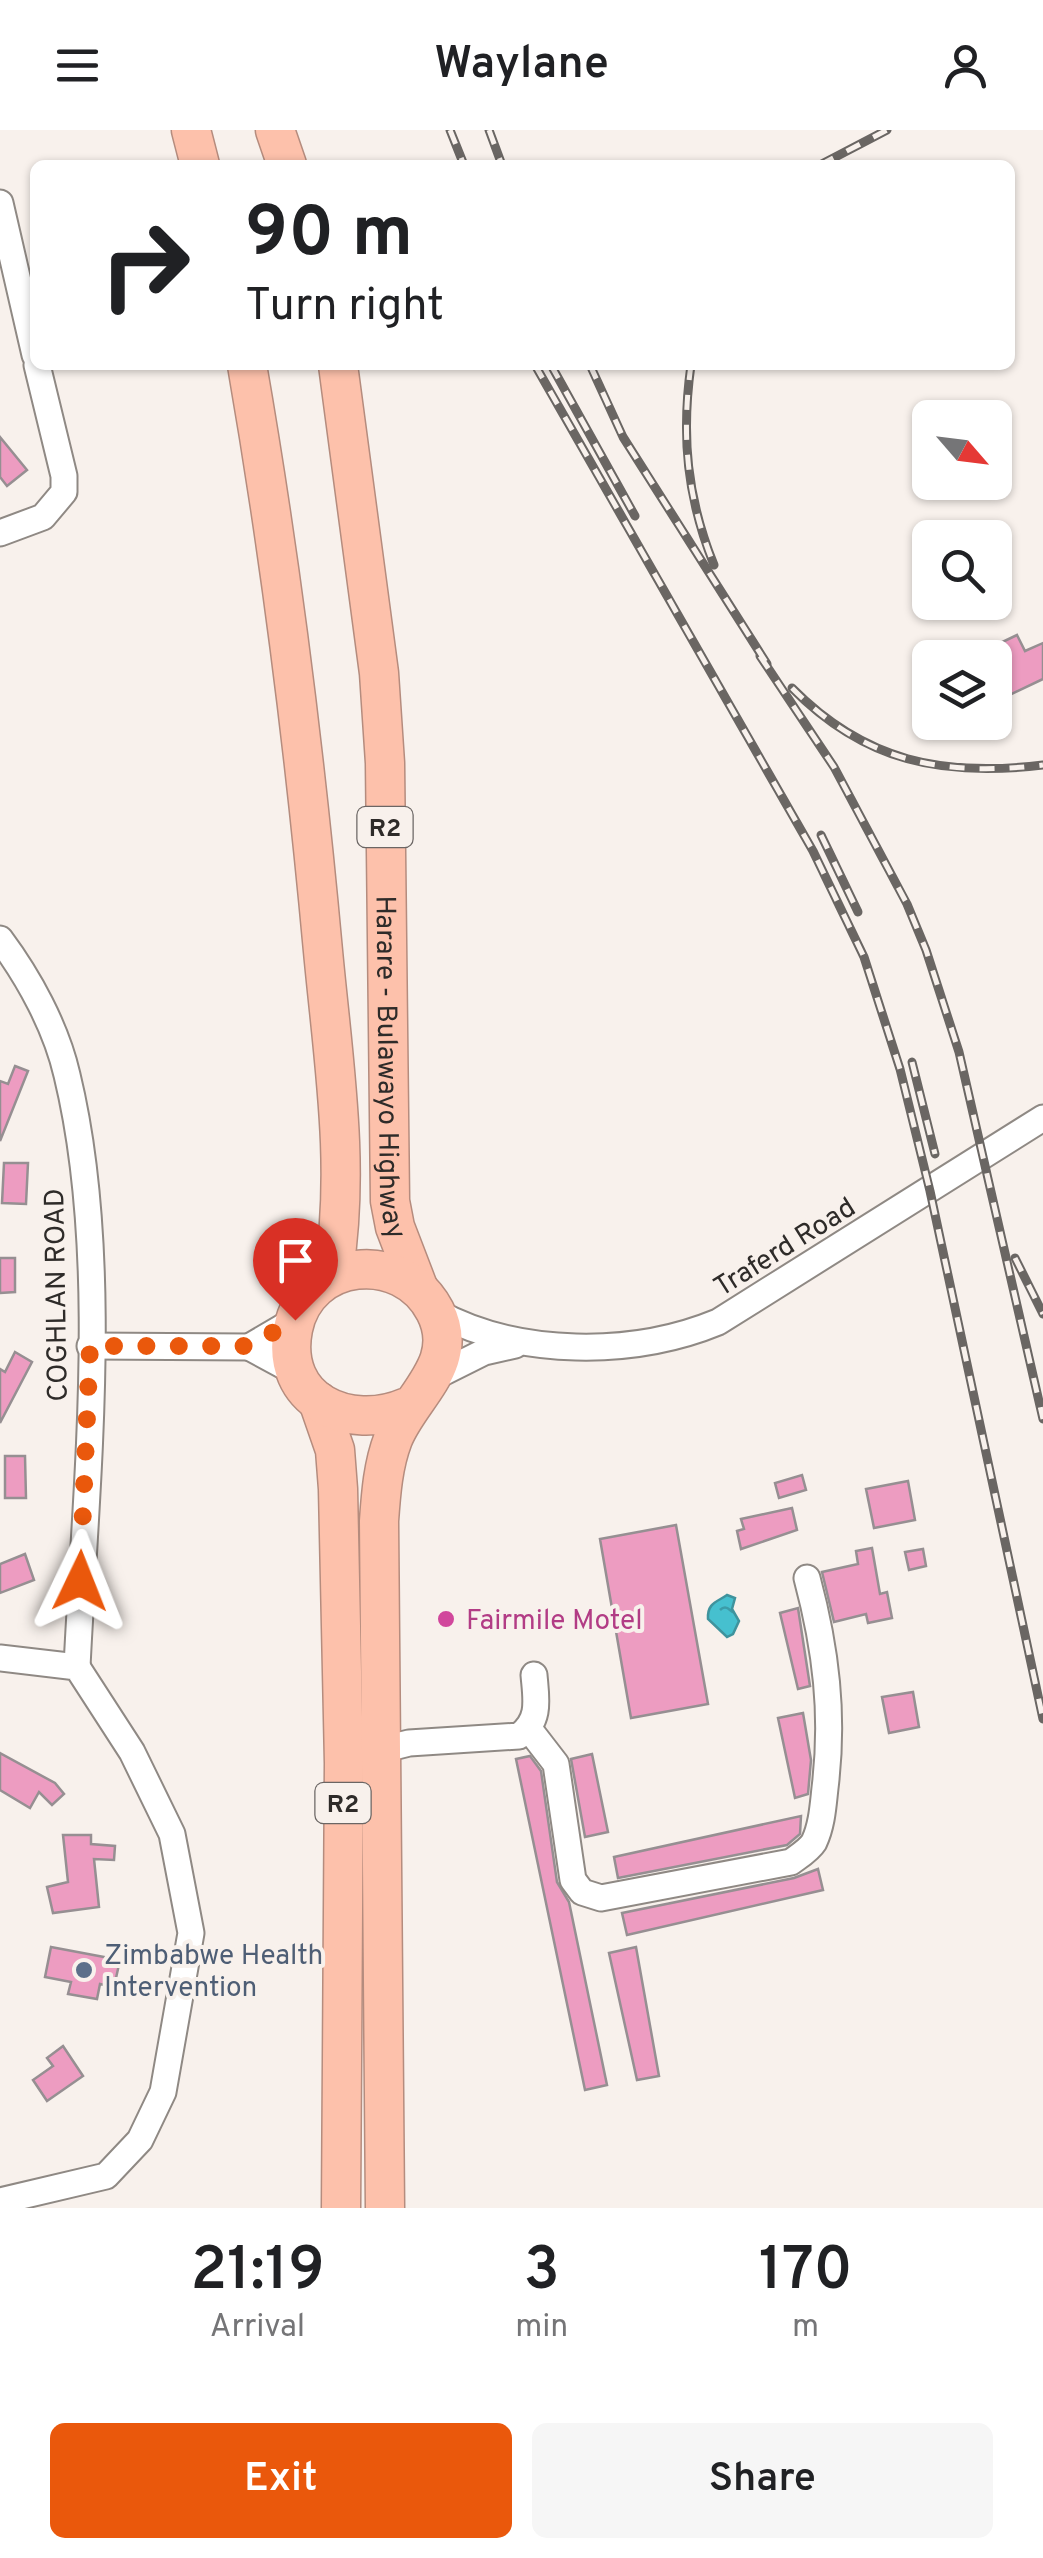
<!DOCTYPE html>
<html lang="en">
<head>
<meta charset="utf-8">
<style>
	body { margin:0; font-family:Overpass,sans-serif; background:#f6f6f6; color:#202124; height:100vh; display:flex; flex-direction:column; font-size:38px; white-space:nowrap }
	* { box-sizing:border-box; margin:0 }
	p { font-size:32px; color:#757577 }
	.icon { flex:none; width:55px; height:55px; fill:none; stroke:currentColor; stroke-width:2; stroke-linecap:round; stroke-linejoin:round }
	.map { position:relative; height:2078px; overflow:hidden }
	.details { display:flex; flex-direction:column; background:#fff; flex:1 }
	.details>* { flex:none }
	.top-card { position:absolute; left:30px; top:30px; width:985px; height:210px; border-radius:15px; box-shadow:0 2px 8px #0004; background:#fff; color:#202124; overflow:hidden }
	.needle { width:65px; rotate:118deg }
	.controls { position:absolute; left:912px; top:270px; display:grid; gap:20px }
	.controls a { display:grid; place-items:center; width:100px; height:100px; border-radius:15px; background:#fff; box-shadow:0 2px 8px #0004; font-size:50px }
	.pin { position:absolute; display:grid; place-items:center; width:85px; height:85px; color:#fff; margin:-102px -42px; border-radius:50% 50% 50% 0; rotate:-45deg; box-shadow:0 0 10px #0007 }
	.pin .icon { rotate:45deg }
	.me { position:absolute; width:110px; margin:-55px; rotate:2deg; stroke-linejoin:round; filter:drop-shadow(0 0 8px #0008) }
	.turn { display:flex; align-items:center; gap:35px; height:210px; padding:0 50px; font-size:45px }
	.turn .icon { width:130px; height:130px; stroke-width:2.5 }
	.turn b { display:block; font-size:70px; line-height:85px }
	.eta { display:flex; justify-content:space-evenly; align-items:center; height:170px; text-align:center }
	.eta b { font-size:60px; font-weight:600; line-height:70px }
	.cta { display:flex; gap:20px; margin-top:auto; padding:20px 50px }
	.cta a { flex:1; height:115px; border-radius:15px; background:#ea580c; color:#fff; font-size:40px; font-weight:600; line-height:115px; text-align:center }
	.cta a+a { background:#f6f6f6; color:#202124 }
	header { display:flex; justify-content:space-between; align-items:center; height:130px; padding:0 50px; background:#fff; font-size:45px; font-weight:600 }
	.map>svg:first-child { display:block }
	.water { fill:url(#water-ripples); stroke:#3f939d; stroke-width:2.5 }
	.building { fill:#ed9cc1; stroke:#968f92; stroke-width:2.5 }
	.lines { fill:none; stroke-linecap:round; stroke-linejoin:round }
	.minor-casing { stroke:#8f8984; stroke-width:29 }
	.highway-casing { stroke:#b58c7e; stroke-width:41 }
	.minor { stroke:#fff; stroke-width:25 }
	.highway { stroke:#fdc1ab; stroke-width:38 }
	.rail-casing { stroke:#6a6663; stroke-width:9 }
	.rail { stroke:#f8f1ec; stroke-width:5; stroke-dasharray:15; stroke-linecap:butt }
	.route { stroke:#ea580c; stroke-width:18; stroke-dasharray:0 32.4 }
	.hotel-dot { fill:#d1479c; stroke:#f8f1ec; stroke-width:4 }
	.service-dot { fill:#5c6f8a; stroke:#f8f1ec; stroke-width:4 }
	.labels { text-anchor:middle; stroke-width:8; stroke-linejoin:round; paint-order:stroke }
	.shield { fill:#f8f1ec; stroke:#6b6664; stroke-width:2.5 }
	.shield-label { font-size:25px; font-weight:bold; fill:#2e2b29 }
	.street-label { font-size:28px; fill:#2e2b29; stroke:#f8f1ec }
	.hotel-label { font-size:28px; fill:#b23c85; stroke:#f8f1ec; text-anchor:start }
	.service-label { font-size:28px; fill:#4e5e75; stroke:#f8f1ec; text-anchor:start }
</style>
</head>
<body>
<header><svg class="icon" aria-label="menu" viewBox="0 0 24 24"><path d="M4 6h16M4 12h16M4 18h16"/></svg>Waylane<svg class="icon" aria-label="person" viewBox="0 0 24 24"><circle cx="12" cy="8" r="4"/><path d="M4 21q1-7 8-7t8 7"/></svg></header>
<div class="map">
<svg width="1043" height="2078" viewBox="0 0 1043 2078">
	<defs>
		<pattern id="water-ripples" width="26" height="14" patternUnits="userSpaceOnUse" patternTransform="scale(2.5)"><rect width="26" height="14" fill="#46c0cf"/><path d="M2 4q2-2 4 0t4 0M15 11q2-2 4 0t4 0" fill="none" stroke="#3b9ca8"/></pattern>
	</defs>
	<rect width="100%" height="100%" fill="#f8f1ec"/>
	<!-- water -->
	<path class="water" d="M727,1465L735,1468L732,1479L739,1491L733,1504L727,1507L708,1489C707,1473 717,1472 727,1465Z"/>
	<!-- building -->
	<g class="building">
		<polygon points="0,307 27,340 7,356 0,347"/>
		<polygon points="1017,505 1025,521 1043,513 1043,549 995,572 995,528 969,528"/>
		<polygon points="15,936 28,941 0,1011 0,951 8,954"/>
		<polygon points="4,1033 28,1033 26,1074 2,1073"/>
		<polygon points="0,1128 15,1128 15,1162 0,1163"/>
		<polygon points="15,1222 32,1232 0,1293 0,1239 5,1242"/>
		<polygon points="5,1326 25,1326 26,1368 5,1368"/>
		<polygon points="802,1345 806,1360 779,1368 775,1353"/>
		<polygon points="908,1351 915,1390 874,1398 866,1359"/>
		<polygon points="792,1378 797,1400 741,1419 737,1401 744,1399 741,1389"/>
		<polygon points="676,1395 708,1574 631,1588 600,1409"/>
		<polygon points="872,1418 880,1464 887,1462 892,1488 868,1493 866,1484 834,1492 822,1442 858,1434 856,1421"/>
		<polygon points="923,1419 926,1436 909,1440 905,1422"/>
		<polygon points="25,1424 34,1450 0,1463 0,1434"/>
		<polygon points="798,1478 810,1556 798,1559 780,1483"/>
		<polygon points="913,1562 919,1597 889,1603 882,1567"/>
		<polygon points="803,1583 811,1630 808,1664 795,1668 778,1588"/>
		<polygon points="0,1623 55,1653 64,1664 52,1675 39,1662 30,1678 0,1660"/>
		<polygon points="592,1624 608,1702 585,1707 571,1629"/>
		<polygon points="530,1626 541,1641 557,1752 569,1772 607,1955 585,1960 516,1629"/>
		<polygon points="801,1686 800,1704 787,1715 618,1748 614,1727"/>
		<polygon points="63,1705 91,1705 91,1714 115,1716 114,1730 94,1729 99,1777 53,1783 47,1757 68,1752"/>
		<polygon points="818,1739 823,1760 627,1805 622,1783 794,1748"/>
		<polygon points="51,1817 120,1830 114,1857 100,1854 97,1869 68,1864 71,1852 45,1847"/>
		<polygon points="636,1817 659,1946 637,1950 609,1823"/>
		<polygon points="63,1916 83,1946 47,1971 33,1950 53,1936 47,1928"/>
	</g>
	<g class="lines">
		<defs>
			<g id="minor">
				<polyline points="0,73 35,225"/>
				<polyline points="0,403 43,387 64,362 64,346 37,235"/>
				<path d="M0,809C29,848 56,897 67,945C111,1126 86,1351 77,1537"/>
				<path d="M436,1182C518,1227 633,1227 718,1192L1043,988"/>
				<polyline points="295,1190 249,1217 297,1243"/>
				<polyline points="90,1216 249,1217"/>
				<polyline points="434,1247 484,1222 515,1215"/>
				<polyline points="0,1528 77,1537 132,1622 172,1704 191,1803 163,1962 140,2010 106,2046 0,2071"/>
				<path d="M529,1599L556,1634L573,1750L582,1762L601,1768L791,1732C799,1726 809,1720 814,1712C822,1695 823,1676 825,1658C834,1585 826,1519 807,1448"/>
				<path d="M369,1623L409,1613L519,1606C541,1590 536,1569 534,1545"/>
			</g>
			<g id="highway">
				<polyline points="191,0 200,35"/>
				<polyline points="275,0 287,35"/>
				<path d="M247,235C281,430 305,624 323,821C333,929 351,1037 333,1145"/>
				<path id="s1" d="M338,235L379,543L385,633L390,1071L395,1097L418,1157"/>
				<polyline points="318,1271 335,1320 338,1359 344,1633 341,2078"/>
				<path d="M385,2078L379,1391C381,1363 383,1335 393,1309C410,1266 462,1233 435,1181C402,1118 307,1128 293,1199C279,1271 349,1302 407,1277"/>
			</g>
		</defs>
		<!-- minor casing -->
		<use href="#minor" class="minor-casing"/>
		<!-- highway casing -->
		<use href="#highway" class="highway-casing"/>
		<!-- minor -->
		<use href="#minor" class="minor"/>
		<!-- highway -->
		<use href="#highway" class="highway"/>
		<defs>
			<g id="rail">
				<polyline points="450,0 464,35"/>
				<polyline points="489,0 502,35"/>
				<polyline points="820,35 887,0"/>
				<polyline points="535,235 813,721 864,827 900,939 930,1061 1043,1589"/>
				<polyline points="551,235 635,386"/>
				<polyline points="590,235 623,307 767,534"/>
				<path d="M691,235C681,306 687,368 714,435"/>
				<polyline points="760,526 834,637 907,774 926,820 959,922 1043,1289"/>
				<path d="M792,558C865,632 943,647 1043,635"/>
				<polyline points="821,705 858,782"/>
				<polyline points="912,932 935,1024"/>
				<polyline points="1015,1128 1043,1184"/>
			</g>
		</defs>
		<!-- rail casing -->
		<use href="#rail" class="rail-casing"/>
		<!-- rail -->
		<use href="#rail" class="rail"/>
	</g>
	<g class="lines">
		<!-- route -->
		<polyline class="route" points="80,1451 90,1216 249,1216 295,1190"/>
	</g>
	<!-- markers -->
	<circle class="hotel-dot" cx="446" cy="1489" r="10"/>
	<circle class="service-dot" cx="84" cy="1840" r="10"/>
	<g class="labels">
		<!-- shield labels -->
		<g class="shield">
			<rect x="357.5" y="677" width="55" height="40" rx="8"/>
			<rect x="315.5" y="1653" width="55" height="40" rx="8"/>
		</g>
		<g class="shield-label">
			<text x="385" y="706">R2</text>
			<text x="343" y="1682">R2</text>
		</g>
		<!-- street labels -->
		<g class="street-label">
			<text dy="10" stroke="none"><textPath href="#s1" startOffset="705">Harare - Bulawayo Highway</textPath></text>
			<text transform="translate(784 1116) rotate(-32)" y="10">Traferd Road</text>
			<text transform="translate(55 1165) rotate(-91)" y="10">COGHLAN ROAD</text>
		</g>
		<!-- hotel labels -->
		<g class="hotel-label">
			<text x="466" y="1499">Fairmile Motel</text>
		</g>
		<!-- service labels -->
		<g class="service-label">
			<text x="104" y="1834">Zimbabwe Health<tspan x="104" dy="32">Intervention</tspan></text>
		</g>
	</g>
</svg>
<div class="controls">
<a><svg class="needle" viewBox="-14 -14 28 28"><path d="M0-13l5 13h-10z" fill="#e53935"/><path d="M0 13l5-13h-10z" fill="#757577"/></svg></a>
<a><svg class="icon" aria-label="search" viewBox="0 0 24 24"><circle cx="10" cy="10" r="6"/><path d="M15 15l6 6"/></svg></a>
<a><svg class="icon" aria-label="layers" viewBox="0 0 24 24"><path d="M12 4l9 5-9 5-9-5zM3 14l9 5 9-5"/></svg></a>
</div>
<div class="pin" style="left:295px;top:1190px;background:#d93025"><svg class="icon" aria-label="arrive" viewBox="0 0 24 24"><path d="M6 21V4h12l-3 4 3 4H6"/></svg></div>
<svg class="me" style="left:80px;top:1451px" viewBox="-20 -20 40 40"><path d="M0-17L14 15 0 8-14 15z" fill="#ea580c" stroke="#fff" stroke-width="4"/></svg>
<div class="top-card">
<div class="turn"><svg class="icon" aria-label="right" viewBox="0 0 24 24"><path d="M7 20v-9h11M14 6l5 5-5 5"/></svg><div><b>90 m</b>Turn right</div></div>
</div>
</div>
<section class="details">
<div class="eta">
<div><b>21:19</b><p>Arrival</p></div>
<div><b>3</b><p>min</p></div>
<div><b>170</b><p>m</p></div>
</div>
<div class="cta"><a>Exit</a><a>Share</a></div>
</section>
</body>
</html>
